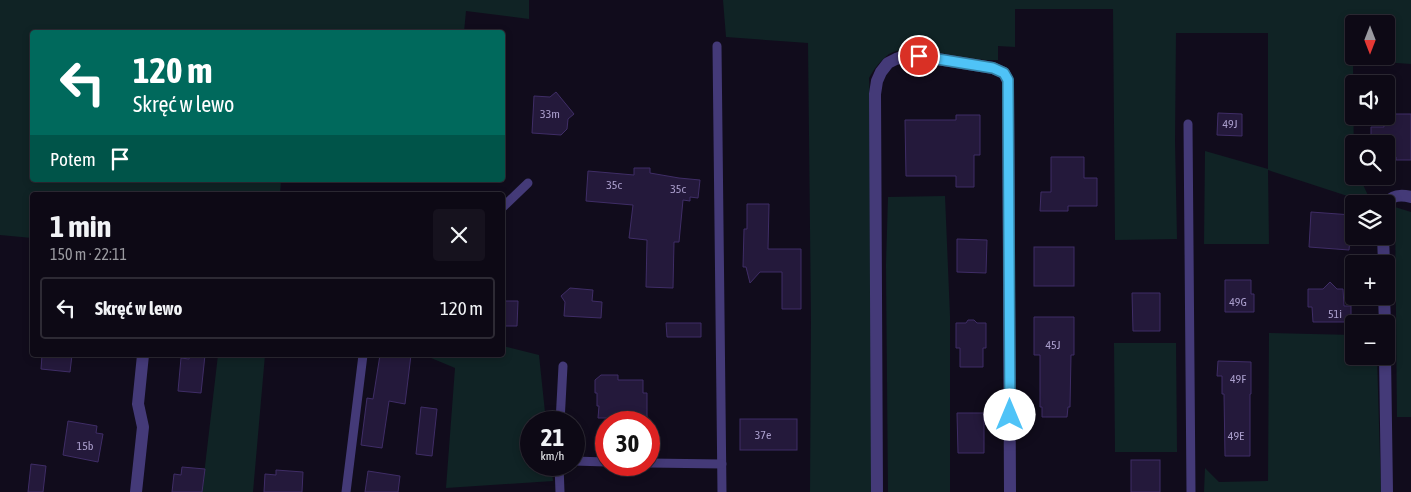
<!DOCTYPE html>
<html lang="pl">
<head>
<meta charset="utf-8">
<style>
	body { margin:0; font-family:"Asap Condensed",sans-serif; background:#16121e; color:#f1f3f6; height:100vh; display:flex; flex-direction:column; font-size:19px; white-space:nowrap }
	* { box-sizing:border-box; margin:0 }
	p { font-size:16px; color:#9a9aa0 }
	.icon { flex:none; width:28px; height:28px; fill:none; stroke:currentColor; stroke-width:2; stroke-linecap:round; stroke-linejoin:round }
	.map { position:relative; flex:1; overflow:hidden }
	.side { position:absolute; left:30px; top:192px; width:475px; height:165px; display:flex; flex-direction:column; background:#0d0915; border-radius:5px; box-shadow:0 2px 8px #0003,0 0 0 1px #2d2a34 }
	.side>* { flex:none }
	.hud { position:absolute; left:30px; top:30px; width:475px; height:152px; border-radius:5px; box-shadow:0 2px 8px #0003,0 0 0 1px #2d2a34; background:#00695c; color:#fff; overflow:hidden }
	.needle { width:32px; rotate:180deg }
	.controls { position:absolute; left:1345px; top:15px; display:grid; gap:10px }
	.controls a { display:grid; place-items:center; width:50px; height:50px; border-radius:5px; background:#0d0915; box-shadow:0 2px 8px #0003,0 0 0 1px #2d2a34; font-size:25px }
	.speed { position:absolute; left:520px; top:411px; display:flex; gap:10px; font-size:25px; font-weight:700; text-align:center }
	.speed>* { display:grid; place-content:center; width:65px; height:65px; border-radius:50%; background:#0d0915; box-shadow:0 2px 8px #0003,0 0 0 1px #2d2a34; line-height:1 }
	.speed small { font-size:12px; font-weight:400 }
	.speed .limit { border:8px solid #d22; background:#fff; color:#111 }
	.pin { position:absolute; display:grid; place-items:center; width:42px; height:42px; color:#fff; margin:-21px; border:2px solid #fff; border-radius:50%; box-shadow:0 1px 5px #0007 }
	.me { position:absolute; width:55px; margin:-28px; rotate:0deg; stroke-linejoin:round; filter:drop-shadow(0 0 4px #0008) }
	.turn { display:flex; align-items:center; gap:18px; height:105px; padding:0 20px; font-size:22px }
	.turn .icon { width:65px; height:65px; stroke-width:2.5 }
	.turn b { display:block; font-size:35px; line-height:42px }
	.then { display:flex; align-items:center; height:48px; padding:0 20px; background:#0003; gap:10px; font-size:19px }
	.round { display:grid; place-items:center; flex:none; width:52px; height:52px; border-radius:5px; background:#16121e }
	.head { display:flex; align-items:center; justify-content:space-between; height:85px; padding:0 20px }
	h1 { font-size:30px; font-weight:700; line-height:38px }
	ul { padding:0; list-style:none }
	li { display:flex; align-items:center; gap:15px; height:62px; margin:0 10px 8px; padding:0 10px; border:2px solid #2d2a34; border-radius:5px }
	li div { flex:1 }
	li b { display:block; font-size:19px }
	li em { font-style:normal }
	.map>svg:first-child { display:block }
	.green { fill:#102325; fill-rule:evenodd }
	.building { fill:#24193b; stroke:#3f2d66 }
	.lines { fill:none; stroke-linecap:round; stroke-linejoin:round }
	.service { stroke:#443a78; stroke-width:9 }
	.minor { stroke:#443a78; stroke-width:12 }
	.route-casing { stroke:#337fa1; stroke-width:12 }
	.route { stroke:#4fc3f7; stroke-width:9 }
	.labels { text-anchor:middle; stroke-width:5; stroke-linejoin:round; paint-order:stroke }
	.number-label { font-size:12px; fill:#aa9ecc }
</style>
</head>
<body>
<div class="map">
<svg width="1411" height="492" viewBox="0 0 1411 492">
	<rect width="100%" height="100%" fill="#110c1c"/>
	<!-- green -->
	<g class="green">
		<polygon points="0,0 529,0 529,19 466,11 464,32 32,32 32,180 281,180 280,195 32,195 32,238 0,235"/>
		<path d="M723,0H1411V64L1353,60L1354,176H1359L1372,204L1268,170L1269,244H1204L1205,151L1268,169V33H1176L1175,141L1177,239L1115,240L1113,9H1015V47L998,46V60C990,60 982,60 974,59C953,57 907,42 889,54C880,61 874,69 869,78L875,214V492H810L811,320L808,43L726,37ZM1354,24H1386V56H1354Z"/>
		<polygon points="945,196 950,316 950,492 888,492 886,265 888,197"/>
		<polygon points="1395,207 1411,212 1411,417 1397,417"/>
		<polygon points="1269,333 1354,335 1354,356 1377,356 1381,492 1204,492 1205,468 1219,482 1268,481"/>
		<polygon points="1114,343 1176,343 1177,452 1115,452"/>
		<polygon points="503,346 539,355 546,422 531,422 531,465 551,465 553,481 446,488 455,368 424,355 502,355"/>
		<polygon points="218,355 265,355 253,492 202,492"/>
	</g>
	<!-- building -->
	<g class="building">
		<polygon points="556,92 574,114 568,119 567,129 561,135 532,133 534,96 550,97"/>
		<polygon points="1218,113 1242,114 1242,136 1217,135"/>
		<polygon points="1386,114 1411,114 1411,160 1396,160 1396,157 1390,157 1390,155 1386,155 1386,144 1371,144 1371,127 1384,127 1383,116 1386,116"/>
		<polygon points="956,115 980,115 980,155 974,155 974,187 956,187 956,176 906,176 905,120 956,120"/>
		<polygon points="1051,157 1084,157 1084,178 1097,178 1097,206 1068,206 1068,211 1040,211 1041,192 1051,192"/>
		<polygon points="634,168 650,168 650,173 679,178 700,180 698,198 690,197 690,201 683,200 679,242 674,242 673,288 646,287 647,240 629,238 633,205 586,201 588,171 634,175"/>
		<polygon points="747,204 769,204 768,249 801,249 801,309 782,309 782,272 760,272 750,283 746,267 743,267 744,229 747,229"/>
		<polygon points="1311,212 1352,215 1349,250 1309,247"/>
		<polygon points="957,239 987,240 986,273 957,272"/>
		<rect x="1034" y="247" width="40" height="39"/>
		<polygon points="1225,280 1251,280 1251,294 1254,294 1254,312 1225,312"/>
		<polygon points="1330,282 1337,289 1343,289 1344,306 1351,306 1351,322 1313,322 1312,307 1308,307 1308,289 1323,289"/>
		<polygon points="570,288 593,290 592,301 602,302 601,318 564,316 565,302 561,296"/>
		<polygon points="1132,293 1160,293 1160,331 1133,331"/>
		<polygon points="502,301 518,301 517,326 502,326"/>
		<polygon points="1034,317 1074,317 1074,355 1071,355 1070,407 1068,407 1067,417 1042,417 1042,407 1040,407 1040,355 1034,355"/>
		<polygon points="968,320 974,320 977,323 986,323 986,348 983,348 983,367 960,367 960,348 956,348 956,323 966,323"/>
		<polygon points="666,323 701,323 701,337 667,337"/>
		<polygon points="42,355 72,355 70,372 41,369"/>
		<polygon points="190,355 205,355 201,393 178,391 181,358 189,359"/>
		<polygon points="380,355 411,355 405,404 389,401 382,448 361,445 367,398 373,399"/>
		<polygon points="1218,361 1251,362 1251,394 1250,394 1250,456 1225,456 1224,394 1222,394 1222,376 1217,376"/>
		<polygon points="601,375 618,375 618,380 643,380 643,393 647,393 647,422 632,422 632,421 615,421 615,418 598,418 599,406 597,406 597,393 595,393 595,380"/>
		<polygon points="421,407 437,409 432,456 416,454"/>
		<polygon points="957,413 984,413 984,453 958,453"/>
		<rect x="740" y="419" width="57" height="31"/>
		<polygon points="68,421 97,426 96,433 103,434 98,462 63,455"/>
		<rect x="1131" y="460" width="29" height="32"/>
		<polygon points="31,464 46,466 43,492 28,492"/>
		<polygon points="182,467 205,469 202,492 172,492 174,474 181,475"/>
		<polygon points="276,470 303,472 302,492 264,492 265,474 276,475"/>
		<polygon points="368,471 400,476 398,492 365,492"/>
	</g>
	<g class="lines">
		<!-- service -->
		<g class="service">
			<polyline points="717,46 722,492"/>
			<polyline points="1188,124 1191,492"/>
			<polyline points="502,208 528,183"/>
			<polyline points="560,422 563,366"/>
			<polyline points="574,461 606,462"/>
			<polyline points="649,463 722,464"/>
			<polyline points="559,465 560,492"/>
			<polyline points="346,492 363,355"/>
		</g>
		<!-- minor -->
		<g class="minor">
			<path d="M1385,204C1392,195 1400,194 1411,197"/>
			<polyline points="1383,236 1384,264"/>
			<polyline points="1384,296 1385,324"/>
			<polyline points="1385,356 1387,492"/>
			<polyline points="136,492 143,427 138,404 143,355"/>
			<polyline points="877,492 875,94 877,81 881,72 888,63 896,59 905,56 919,56 993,68 1004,73 1008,81 1010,492"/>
		</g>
	</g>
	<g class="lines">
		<defs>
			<polyline id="route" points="919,56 993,68 1004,73 1008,80 1010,415"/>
		</defs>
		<!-- route casing -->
		<use href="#route" class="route-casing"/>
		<!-- route -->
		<use href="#route" class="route"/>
	</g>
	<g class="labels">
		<!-- number labels -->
		<g class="number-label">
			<text x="550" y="118">33m</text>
			<text x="1230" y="128">49J</text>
			<text x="614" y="189">35c</text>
			<text x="678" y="193">35c</text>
			<text x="1238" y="306">49G</text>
			<text x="1335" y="318">51i</text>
			<text x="1053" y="349">45J</text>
			<text x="1238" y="383">49F</text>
			<text x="763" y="439">37e</text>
			<text x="1236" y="440">49E</text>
			<text x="85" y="450">15b</text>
		</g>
	</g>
</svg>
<div class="controls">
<a><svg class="needle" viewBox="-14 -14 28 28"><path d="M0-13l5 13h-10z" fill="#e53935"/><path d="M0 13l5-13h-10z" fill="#9a9aa0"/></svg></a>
<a><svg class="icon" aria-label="sound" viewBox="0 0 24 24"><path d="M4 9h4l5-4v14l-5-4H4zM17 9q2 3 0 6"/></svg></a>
<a><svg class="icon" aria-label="search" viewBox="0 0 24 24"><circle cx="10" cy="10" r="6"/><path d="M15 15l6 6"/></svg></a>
<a><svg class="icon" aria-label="layers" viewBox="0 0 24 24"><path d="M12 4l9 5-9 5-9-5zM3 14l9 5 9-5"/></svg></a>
<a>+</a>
<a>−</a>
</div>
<div class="speed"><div>21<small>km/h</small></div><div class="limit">30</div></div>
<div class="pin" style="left:919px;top:56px;background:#d93025"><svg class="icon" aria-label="arrive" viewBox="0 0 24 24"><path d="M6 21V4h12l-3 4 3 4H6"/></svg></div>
<svg class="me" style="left:1010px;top:415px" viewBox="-20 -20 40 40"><circle r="19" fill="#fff"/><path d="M0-13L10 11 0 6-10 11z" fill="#4fc3f7"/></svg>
<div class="hud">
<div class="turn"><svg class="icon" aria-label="left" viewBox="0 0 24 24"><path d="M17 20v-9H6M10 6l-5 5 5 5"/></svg><div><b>120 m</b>Skręć w lewo</div></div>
<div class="then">Potem<svg class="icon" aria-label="arrive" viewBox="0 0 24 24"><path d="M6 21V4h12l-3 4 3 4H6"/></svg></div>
</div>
<section class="side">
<div class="head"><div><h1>1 min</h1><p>150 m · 22:11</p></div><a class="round"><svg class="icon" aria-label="close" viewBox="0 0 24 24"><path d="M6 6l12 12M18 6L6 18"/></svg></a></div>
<ul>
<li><svg class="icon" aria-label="left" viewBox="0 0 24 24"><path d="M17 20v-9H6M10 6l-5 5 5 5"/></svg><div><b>Skręć w lewo</b></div><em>120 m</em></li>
</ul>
</section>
</div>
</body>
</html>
